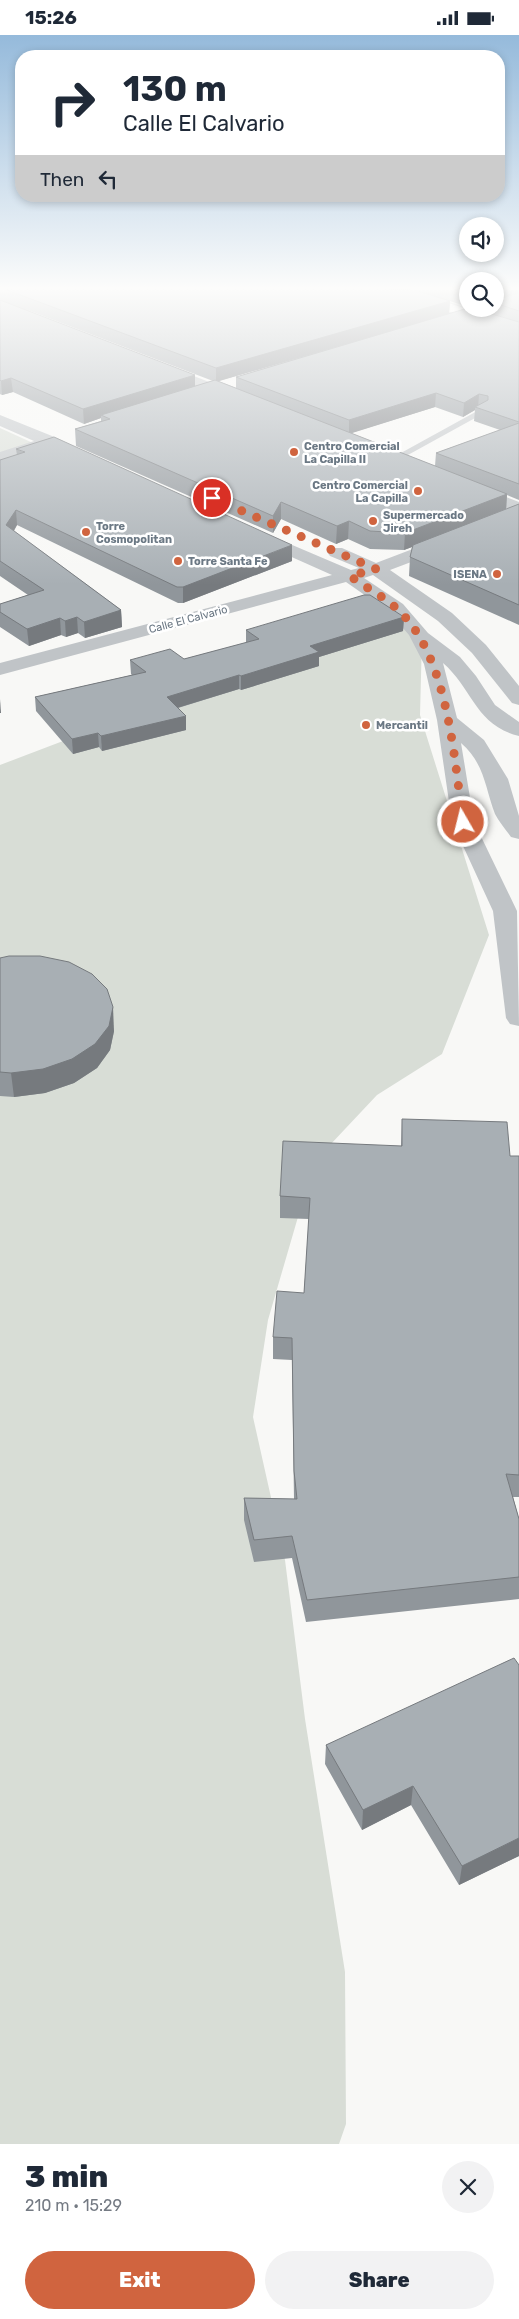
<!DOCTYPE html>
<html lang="en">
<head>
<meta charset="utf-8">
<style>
	body { margin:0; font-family:Rubik,sans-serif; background:#f2f2f3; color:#1f2937; height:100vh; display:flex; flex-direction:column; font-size:19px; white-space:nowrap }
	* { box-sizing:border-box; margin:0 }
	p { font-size:16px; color:#747a83 }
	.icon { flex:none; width:28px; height:28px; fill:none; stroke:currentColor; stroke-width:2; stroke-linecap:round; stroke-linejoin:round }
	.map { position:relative; height:2109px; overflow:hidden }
	.sheet { display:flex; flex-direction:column; background:#fff; flex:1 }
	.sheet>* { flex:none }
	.guide { position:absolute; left:15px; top:15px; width:490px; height:152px; border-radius:20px; box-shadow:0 2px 8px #0003; background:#fff; color:#1f2937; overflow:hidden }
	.tools { position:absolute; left:459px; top:182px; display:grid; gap:10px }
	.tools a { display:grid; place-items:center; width:45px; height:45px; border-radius:50%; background:#fff; box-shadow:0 2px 8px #0003; font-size:25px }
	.pin { position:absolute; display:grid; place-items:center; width:42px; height:42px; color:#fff; margin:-21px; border:2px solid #fff; border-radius:50%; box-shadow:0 1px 5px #0007 }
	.me { position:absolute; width:55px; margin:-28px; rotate:352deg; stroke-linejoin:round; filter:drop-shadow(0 0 4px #0008) }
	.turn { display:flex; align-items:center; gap:18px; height:105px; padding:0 25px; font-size:22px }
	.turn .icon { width:65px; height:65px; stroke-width:2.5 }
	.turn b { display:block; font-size:35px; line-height:42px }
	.then { display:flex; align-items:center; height:48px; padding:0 25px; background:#0003; gap:10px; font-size:19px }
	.round { display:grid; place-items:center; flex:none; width:52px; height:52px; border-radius:26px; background:#f2f2f3 }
	.head { display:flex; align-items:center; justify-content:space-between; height:85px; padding:0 25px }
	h1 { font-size:30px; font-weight:800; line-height:38px }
	.cta { display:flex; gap:10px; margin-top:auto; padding:10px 25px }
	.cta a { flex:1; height:58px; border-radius:30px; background:#d0643f; color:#fff; font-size:20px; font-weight:800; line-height:58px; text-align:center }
	.cta a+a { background:#f2f2f3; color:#1f2937 }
	.status { display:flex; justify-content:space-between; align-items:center; height:35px; padding:0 25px; background:#fff; direction:ltr }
	.status svg { height:14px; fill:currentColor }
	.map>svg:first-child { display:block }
	.green { fill:#d8ddd6 }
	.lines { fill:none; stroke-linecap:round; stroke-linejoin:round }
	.primary-casing { stroke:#b4b8bb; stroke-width:2 }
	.service { fill:#c0c4c7; fill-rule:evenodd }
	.minor { fill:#c0c4c7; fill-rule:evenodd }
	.primary { fill:#fff; fill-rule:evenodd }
	.wall { fill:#90969b; fill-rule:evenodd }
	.shaded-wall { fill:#767a7e }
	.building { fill:#a8afb4; stroke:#767a7e }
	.route { stroke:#d0643f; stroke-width:9; stroke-dasharray:0 16.2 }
	.poi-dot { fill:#d0643f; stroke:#fff; stroke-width:2 }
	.labels { text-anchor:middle; stroke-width:5; stroke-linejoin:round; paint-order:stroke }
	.far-poi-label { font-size:11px; font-weight:bold; fill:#6b7884; stroke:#fff; text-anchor:start }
	.far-street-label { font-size:11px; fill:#6b7884; stroke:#fff }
</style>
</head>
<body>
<div class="status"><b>15:26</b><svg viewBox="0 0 49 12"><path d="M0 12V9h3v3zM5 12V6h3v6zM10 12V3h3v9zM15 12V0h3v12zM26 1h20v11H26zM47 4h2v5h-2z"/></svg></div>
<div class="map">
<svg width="519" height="2109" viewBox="0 0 519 2109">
	<rect width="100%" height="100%" fill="#f8f8f6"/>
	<!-- green -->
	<g class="green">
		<polygon points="0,393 33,408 0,418"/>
		<polygon points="394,580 422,603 420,680 489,900 442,1019 377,1060 314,1127 268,1285 253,1382 285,1525 305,1684 345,1937 346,2089 339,2109 0,2109 0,730"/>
	</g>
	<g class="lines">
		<defs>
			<polygon id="primary" points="389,255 409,255 519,291 519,299 390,258"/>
		</defs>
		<!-- primary casing -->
		<use href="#primary" class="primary-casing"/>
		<!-- service -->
		<polygon class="service" points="479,375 486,377 397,426 390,424"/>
		<!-- minor -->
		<g class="minor">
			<polygon points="473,274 493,274 491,277 446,290 439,286 441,283"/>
			<polygon points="160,328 243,360 246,363 238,368 233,366 155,335 153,332 155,329"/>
			<polygon points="0,380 57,403 85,417 87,420 79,425 48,412 0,427 0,417 34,406 0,391"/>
			<polygon points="472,449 519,467 519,478 466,458 464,454 466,450"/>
			<path d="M257,495L351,535L359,533L330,521L327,517L330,513H342L376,528L439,504H451L454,508L451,512L390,535L452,578L486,610L519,651V670L512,668L472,618L438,586L373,540L364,543L403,569L428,598L460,622L476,641L495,670L519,687V701C475,690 473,654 443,628L457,683L484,705L508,744L519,781V804L511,802C506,795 499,787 495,779C485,753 485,729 461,708L474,787L517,876L519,991L510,989L506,983L493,876L452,787L437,685L424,629L409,600L389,577L346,547L0,640V628L332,540L251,504L248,500L251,496Z"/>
		</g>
		<!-- primary -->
		<use href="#primary" class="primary"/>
	</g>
	<!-- wall -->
	<g class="wall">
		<path d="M0,255H468V272L450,266L449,278H489V274H495V255H519V465L507,460L506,474L519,469V590L409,541L410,522L412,512L404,515L370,514L348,504L336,509L281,484L273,498L76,411L75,394L101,386V383L84,389L13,357L2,360L0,359ZM25,274L213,346L195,351ZM302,322L236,342V353L218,346ZM435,372L463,382L475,375L474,386L500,395L436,418L435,431L351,398Z"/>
		<polygon points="16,414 292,526 183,568 178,568 17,490 14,496 121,575 122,592 85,603 78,598 66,602 61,600 29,611 0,592 0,569 28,560 0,541 0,425 17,420"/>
		<polygon points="404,582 403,596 319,622 319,631 241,655 239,654 178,673 186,695 102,716 99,712 73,719 36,676 35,662 132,640 131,639 130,625 184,624 246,608 246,595"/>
		<polygon points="0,923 114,996 110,1015 97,1033 74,1048 45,1058 14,1062 0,1061"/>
		<polygon points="402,1084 510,1121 519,1121 519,1462 513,1462 519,1484 519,1564 306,1587 292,1523 254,1527 244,1485 244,1463 294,1464 292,1325 273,1324 273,1302 304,1258 309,1184 280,1183 280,1161 401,1111"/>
		<polygon points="519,1630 519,1821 459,1850 411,1770 362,1795 325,1729 326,1710"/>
	</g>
	<!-- shaded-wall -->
	<g class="shaded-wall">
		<polygon points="495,255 519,255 518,258 495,265"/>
		<polygon points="450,266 449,279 216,347 216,333"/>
		<polygon points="195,340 195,354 101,380 101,383 84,389 83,374"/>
		<polygon points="11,343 13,357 2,360 1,346"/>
		<polygon points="436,358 435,372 349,399 349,385"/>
		<polygon points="479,359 478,373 475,372 475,375 463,382 464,368"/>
		<polygon points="507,459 506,476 404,515 405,498"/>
		<polygon points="281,467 281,484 273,498 273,481"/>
		<polygon points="16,475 17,490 7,506 6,490"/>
		<polygon points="349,486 348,504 336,509 337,491"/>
		<polygon points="292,510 292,526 183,568 183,552"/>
		<polygon points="121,575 122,592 85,603 84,587"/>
		<polygon points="77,582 78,598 66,602 65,586"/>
		<polygon points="404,582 403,596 319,622 319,631 241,655 241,641 310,611"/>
		<polygon points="60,583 61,600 29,611 27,594"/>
		<polygon points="239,640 239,654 167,676 167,662"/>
		<polygon points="0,664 1,678 0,678"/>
		<polygon points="186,681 186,695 102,716 101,701"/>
		<polygon points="98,698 99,712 73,719 72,704"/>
		<polygon points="113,972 114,996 110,1015 97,1033 74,1048 45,1058 14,1062 11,1038"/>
		<polygon points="413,1751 411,1770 362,1795 363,1775"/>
		<polygon points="519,1803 519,1821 459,1850 462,1831"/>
	</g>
	<!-- building -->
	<g class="building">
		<polygon points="7,255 415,255 450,266 216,333"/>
		<polygon points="455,255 468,255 468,259"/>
		<polygon points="519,258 519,276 495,268 495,265"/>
		<polygon points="0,265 195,340 83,374 11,343 1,346 0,345"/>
		<polygon points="468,273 468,274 475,274 519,287 519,387 475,372 488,365 488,361 479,359 464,368 436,358 349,385 236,342"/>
		<polygon points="215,345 507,459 405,498 370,496 349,486 337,491 281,467 273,481 75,394 110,384 101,380"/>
		<polygon points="519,388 519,449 436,418"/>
		<polygon points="54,402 292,510 183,552 177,552 16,475 6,490 121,575 84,587 77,582 65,586 60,583 27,594 0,577 0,569 44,555 0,526 0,425 25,417 16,414"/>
		<polygon points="519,469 519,570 410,522 413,510"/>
		<polygon points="364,560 370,560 404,582 310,611 319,617 241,641 239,640 167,662 186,681 101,701 98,698 72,704 35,662 146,637 130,625 170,614 184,624 259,604 246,595"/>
		<polygon points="9,921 40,921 69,927 92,939 107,954 113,972 109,991 95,1009 72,1024 43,1034 11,1038 0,1037 0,923"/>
		<polygon points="402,1084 507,1087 510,1121 519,1121 519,1440 506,1439 519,1484 519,1542 307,1565 292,1501 254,1505 244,1463 297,1464 294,1436 292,1303 273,1302 277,1256 304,1258 310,1163 280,1161 283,1106 402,1111"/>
		<polygon points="514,1623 519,1630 519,1803 462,1831 413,1751 363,1775 326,1710"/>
	</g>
	<!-- sky -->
	<linearGradient id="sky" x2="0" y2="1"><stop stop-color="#95badb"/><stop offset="0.46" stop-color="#fcfcfb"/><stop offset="1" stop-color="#fcfcfb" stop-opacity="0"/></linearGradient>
	<rect width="519" height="550" fill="url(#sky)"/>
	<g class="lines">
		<!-- route -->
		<path class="route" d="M212,463L376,534L350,541C365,552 383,561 396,573C448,618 454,722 463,787"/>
	</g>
	<!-- markers -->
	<g class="poi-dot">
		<circle cx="294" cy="417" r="5"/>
		<circle cx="418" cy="456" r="5"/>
		<circle cx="373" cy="486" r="5"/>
		<circle cx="86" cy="497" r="5"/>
		<circle cx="178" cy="526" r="5"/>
		<circle cx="497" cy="539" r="5"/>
		<circle cx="366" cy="690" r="5"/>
	</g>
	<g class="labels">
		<!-- far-poi labels -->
		<g class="far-poi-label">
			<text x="304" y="415">Centro Comercial<tspan x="304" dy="13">La Capilla II</tspan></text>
			<text x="408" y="454" text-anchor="end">Centro Comercial<tspan x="408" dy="13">La Capilla</tspan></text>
			<text x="383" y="484">Supermercado<tspan x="383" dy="13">Jireh</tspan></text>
			<text x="96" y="495">Torre<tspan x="96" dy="13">Cosmopolitan</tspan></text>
			<text x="188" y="530">Torre Santa Fe</text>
			<text x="487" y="543" text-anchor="end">ISENA</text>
			<text x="376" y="694">Mercantil</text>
		</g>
		<!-- far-street labels -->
		<g class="far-street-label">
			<text transform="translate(188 584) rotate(-15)" y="4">Calle El Calvario</text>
		</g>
	</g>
</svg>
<div class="tools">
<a><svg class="icon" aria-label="sound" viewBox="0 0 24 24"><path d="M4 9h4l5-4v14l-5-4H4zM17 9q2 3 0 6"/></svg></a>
<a><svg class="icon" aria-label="search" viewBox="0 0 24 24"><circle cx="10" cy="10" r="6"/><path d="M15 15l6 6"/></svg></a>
</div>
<div class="pin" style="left:212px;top:463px;background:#d93025"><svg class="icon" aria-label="arrive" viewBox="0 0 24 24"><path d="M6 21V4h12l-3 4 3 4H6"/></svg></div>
<svg class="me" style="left:463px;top:787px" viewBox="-20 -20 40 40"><circle r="17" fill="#d0643f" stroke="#fff" stroke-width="3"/><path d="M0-11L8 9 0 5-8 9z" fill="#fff"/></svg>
<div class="guide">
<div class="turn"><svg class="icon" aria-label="right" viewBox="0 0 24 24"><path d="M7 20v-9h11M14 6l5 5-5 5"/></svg><div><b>130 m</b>Calle El Calvario</div></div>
<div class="then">Then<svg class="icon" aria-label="left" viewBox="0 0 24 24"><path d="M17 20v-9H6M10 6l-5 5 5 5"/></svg></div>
</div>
</div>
<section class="sheet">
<div class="head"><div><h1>3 min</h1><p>210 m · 15:29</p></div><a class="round"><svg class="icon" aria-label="close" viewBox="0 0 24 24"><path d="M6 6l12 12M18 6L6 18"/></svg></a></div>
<div class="cta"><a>Exit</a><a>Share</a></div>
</section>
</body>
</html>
